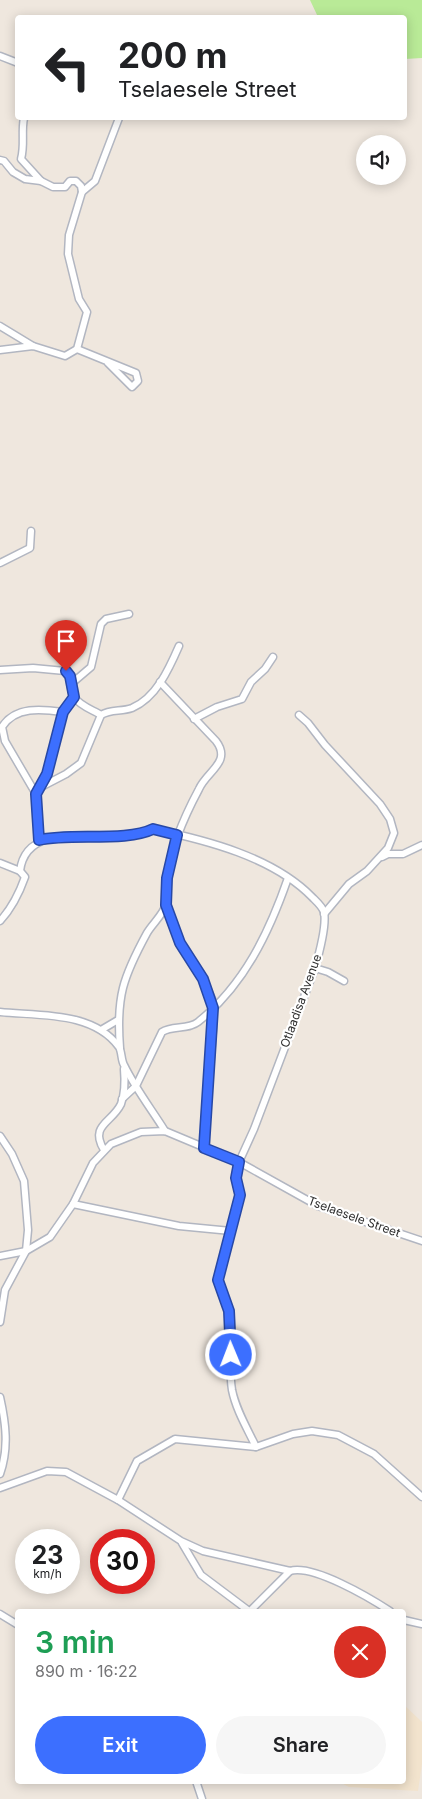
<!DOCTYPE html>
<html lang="en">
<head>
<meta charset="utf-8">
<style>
	body { margin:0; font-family:Inter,sans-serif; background:#f6f6f6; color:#202124; height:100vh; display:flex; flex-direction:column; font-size:19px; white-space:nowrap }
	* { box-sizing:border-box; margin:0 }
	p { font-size:16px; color:#757577 }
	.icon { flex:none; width:28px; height:28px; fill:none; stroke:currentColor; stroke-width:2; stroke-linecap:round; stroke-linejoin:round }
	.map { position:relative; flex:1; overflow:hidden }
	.side { position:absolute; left:15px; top:1609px; width:391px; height:175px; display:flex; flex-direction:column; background:#fff; border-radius:5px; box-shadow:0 2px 12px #0003 }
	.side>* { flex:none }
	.guide { position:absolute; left:15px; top:15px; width:392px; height:105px; border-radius:5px; box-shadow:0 2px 12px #0003; background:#fff; color:#202124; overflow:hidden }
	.controls { position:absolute; left:356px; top:135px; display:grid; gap:10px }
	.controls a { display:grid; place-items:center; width:50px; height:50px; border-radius:50%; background:#fff; box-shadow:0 2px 12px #0003; font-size:25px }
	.speed { position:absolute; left:15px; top:1529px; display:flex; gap:10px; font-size:25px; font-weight:700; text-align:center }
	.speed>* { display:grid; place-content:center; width:65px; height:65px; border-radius:50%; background:#fff; box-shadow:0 2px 12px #0003; line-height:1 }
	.speed small { font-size:12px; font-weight:400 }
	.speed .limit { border:8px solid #d22; background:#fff; color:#111 }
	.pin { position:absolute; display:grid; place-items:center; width:42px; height:42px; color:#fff; margin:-51px -21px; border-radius:50% 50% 50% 0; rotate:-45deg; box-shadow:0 0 5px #0007 }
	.pin .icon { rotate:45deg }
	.me { position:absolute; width:55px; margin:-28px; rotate:359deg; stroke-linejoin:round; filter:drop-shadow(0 0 4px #0008) }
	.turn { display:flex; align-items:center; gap:18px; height:105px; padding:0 20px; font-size:22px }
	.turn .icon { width:65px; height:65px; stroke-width:2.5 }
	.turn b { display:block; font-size:35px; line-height:42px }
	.round { display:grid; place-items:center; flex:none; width:52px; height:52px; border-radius:26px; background:#f6f6f6 }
	.head { display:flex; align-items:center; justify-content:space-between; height:85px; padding:0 20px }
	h1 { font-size:30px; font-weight:600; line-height:38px; color:#1e9e55 }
	.button { display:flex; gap:10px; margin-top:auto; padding:10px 20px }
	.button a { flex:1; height:58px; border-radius:30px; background:#3c6fff; color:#fff; font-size:20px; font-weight:600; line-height:58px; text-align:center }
	.button a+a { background:#f6f6f6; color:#202124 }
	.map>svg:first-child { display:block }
	.education { fill:#f2e3cd }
	.green { fill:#b9ea97 }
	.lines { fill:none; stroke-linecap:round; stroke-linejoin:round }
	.street-casing { stroke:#b2b6c1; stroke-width:9 }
	.street { stroke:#fff; stroke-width:6 }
	.route-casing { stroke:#2748a6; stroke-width:12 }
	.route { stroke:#3c6fff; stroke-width:9 }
	.labels { text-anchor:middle; stroke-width:4.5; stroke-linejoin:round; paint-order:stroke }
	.street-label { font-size:12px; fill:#2d2d2d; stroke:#fff }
</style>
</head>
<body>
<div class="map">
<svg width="422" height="1799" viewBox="0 0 422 1799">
	<rect width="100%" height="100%" fill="#efe7de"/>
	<!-- education -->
	<polygon class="education" points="404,1705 422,1722 422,1764 418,1791 349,1787 337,1781 404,1781"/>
	<!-- green -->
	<polygon class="green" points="310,0 422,0 422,58 405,59 405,18 318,17"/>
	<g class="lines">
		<defs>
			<g id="street">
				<polyline points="0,56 18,63"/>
				<path d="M24,118C21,132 25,145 21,159L41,181"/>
				<polyline points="0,160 4,161 13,172 25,179 41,181 53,187 65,187 70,181 76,181 81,186 82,192"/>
				<polyline points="0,326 33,346"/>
				<polyline points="77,349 136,373 138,381 132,387 108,363"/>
				<polyline points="0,350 33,346 65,356 77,349 87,312 79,299 68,254 69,235 82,192 95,181 119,118"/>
				<polyline points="0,563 30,548 31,531"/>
				<path d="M0,670L33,668L65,671C73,678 69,689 74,697C80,706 93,710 101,715C111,709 121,712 132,708C156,698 169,669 179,646"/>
				<polyline points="71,684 91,667 101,624 106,619 129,614"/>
				<polyline points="299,715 308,723 325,745 380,804 390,819 394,833 388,848 367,871 349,884 324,914"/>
				<polyline points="194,719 217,707 242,699 251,682 265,669 273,657"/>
				<path d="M41,787C55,758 53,722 74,697"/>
				<path d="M36,794L5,741L2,727C15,706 42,709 63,712"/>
				<polyline points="39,840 36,794 41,787 66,774 81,763 101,715"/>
				<polyline points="382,857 388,854 403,854 422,845"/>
				<polyline points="0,863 20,871"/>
				<polyline points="166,905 180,943 203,979 212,999 213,1028 204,1148"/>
				<path d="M0,921C12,908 19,894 25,877L20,871C27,813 116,848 153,829C206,840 273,857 312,897C316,901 322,906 324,912C327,926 319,954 315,968L254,1129L239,1162L236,1178L240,1195L219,1272C218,1287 226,1298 229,1313C233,1338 228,1365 232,1390C236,1410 247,1428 256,1447"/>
				<polyline points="315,968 328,972 344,981"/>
				<path d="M0,1012C39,1016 93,1011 119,1047C122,1052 121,1060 124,1065C135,1088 152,1110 165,1131"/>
				<polyline points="101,1030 118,1020"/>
				<path d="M120,1048C116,997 123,977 147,933C152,924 164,914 166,904C168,896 166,886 167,877C171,846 184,817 199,789C207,771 232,762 216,741L160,682"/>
				<path d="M122,1099L136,1086L162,1032C172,1025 188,1030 198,1022C244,985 269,933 288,878"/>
				<polyline points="0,1136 12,1154 24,1181 28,1230 26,1251 5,1290 0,1322"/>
				<path d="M104,1150C89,1125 112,1123 121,1104C125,1093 125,1080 124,1069"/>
				<polyline points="73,1204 179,1226 231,1231"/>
				<polyline points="0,1256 26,1251 50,1237 73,1204 93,1163 111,1144 141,1132 165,1131 239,1162 318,1206 422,1241"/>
				<path d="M0,1397C6,1424 9,1448 0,1474"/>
				<path d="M0,1488L47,1471L66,1472L118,1500L181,1541L203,1551L290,1571C313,1564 370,1598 390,1611"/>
				<polyline points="118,1500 137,1461 175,1439 256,1447 293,1434 312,1431 338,1435 374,1454 422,1497"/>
				<polyline points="182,1543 201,1575 249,1611"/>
				<polyline points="250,1611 290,1571"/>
				<polyline points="0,1614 18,1625"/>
				<polyline points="404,1620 422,1624"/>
				<polyline points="196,1781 202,1799"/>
			</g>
		</defs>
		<!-- street casing -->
		<use href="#street" class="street-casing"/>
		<!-- street -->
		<use href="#street" class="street"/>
	</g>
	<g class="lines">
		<defs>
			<path id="route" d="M66,671L70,676L74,697L63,712L47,774L36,794L39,840C71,833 127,842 153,829L177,835L167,878L166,905L180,943L203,979L213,1008L204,1148L239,1162L236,1178L240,1195L218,1280L229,1311L231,1355"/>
		</defs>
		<!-- route casing -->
		<use href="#route" class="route-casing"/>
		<!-- route -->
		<use href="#route" class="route"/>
	</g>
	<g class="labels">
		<!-- street labels -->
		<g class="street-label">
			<text transform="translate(301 1001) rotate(-70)" y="4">Otlaadisa Avenue</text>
			<text transform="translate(354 1217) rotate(20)" y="4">Tselaesele Street</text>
		</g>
	</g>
</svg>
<div class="controls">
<a><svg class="icon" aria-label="sound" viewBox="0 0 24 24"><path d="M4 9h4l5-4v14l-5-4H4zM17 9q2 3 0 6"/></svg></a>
</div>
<div class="speed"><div>23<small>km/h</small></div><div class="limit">30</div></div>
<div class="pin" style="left:66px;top:671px;background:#d93025"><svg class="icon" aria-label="arrive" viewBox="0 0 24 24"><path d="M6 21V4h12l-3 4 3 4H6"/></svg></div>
<svg class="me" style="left:231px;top:1355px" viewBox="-20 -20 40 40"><circle r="17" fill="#3c6fff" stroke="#fff" stroke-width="3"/><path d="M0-11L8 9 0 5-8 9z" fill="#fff"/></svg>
<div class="guide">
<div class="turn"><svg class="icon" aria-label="left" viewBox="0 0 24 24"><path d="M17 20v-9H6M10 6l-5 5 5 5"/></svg><div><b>200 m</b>Tselaesele Street</div></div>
</div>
<section class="side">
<div class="head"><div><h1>3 min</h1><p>890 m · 16:22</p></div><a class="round" style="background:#d93025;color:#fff"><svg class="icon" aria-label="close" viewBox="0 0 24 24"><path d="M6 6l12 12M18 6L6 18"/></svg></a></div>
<div class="button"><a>Exit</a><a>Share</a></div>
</section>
</div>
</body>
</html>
